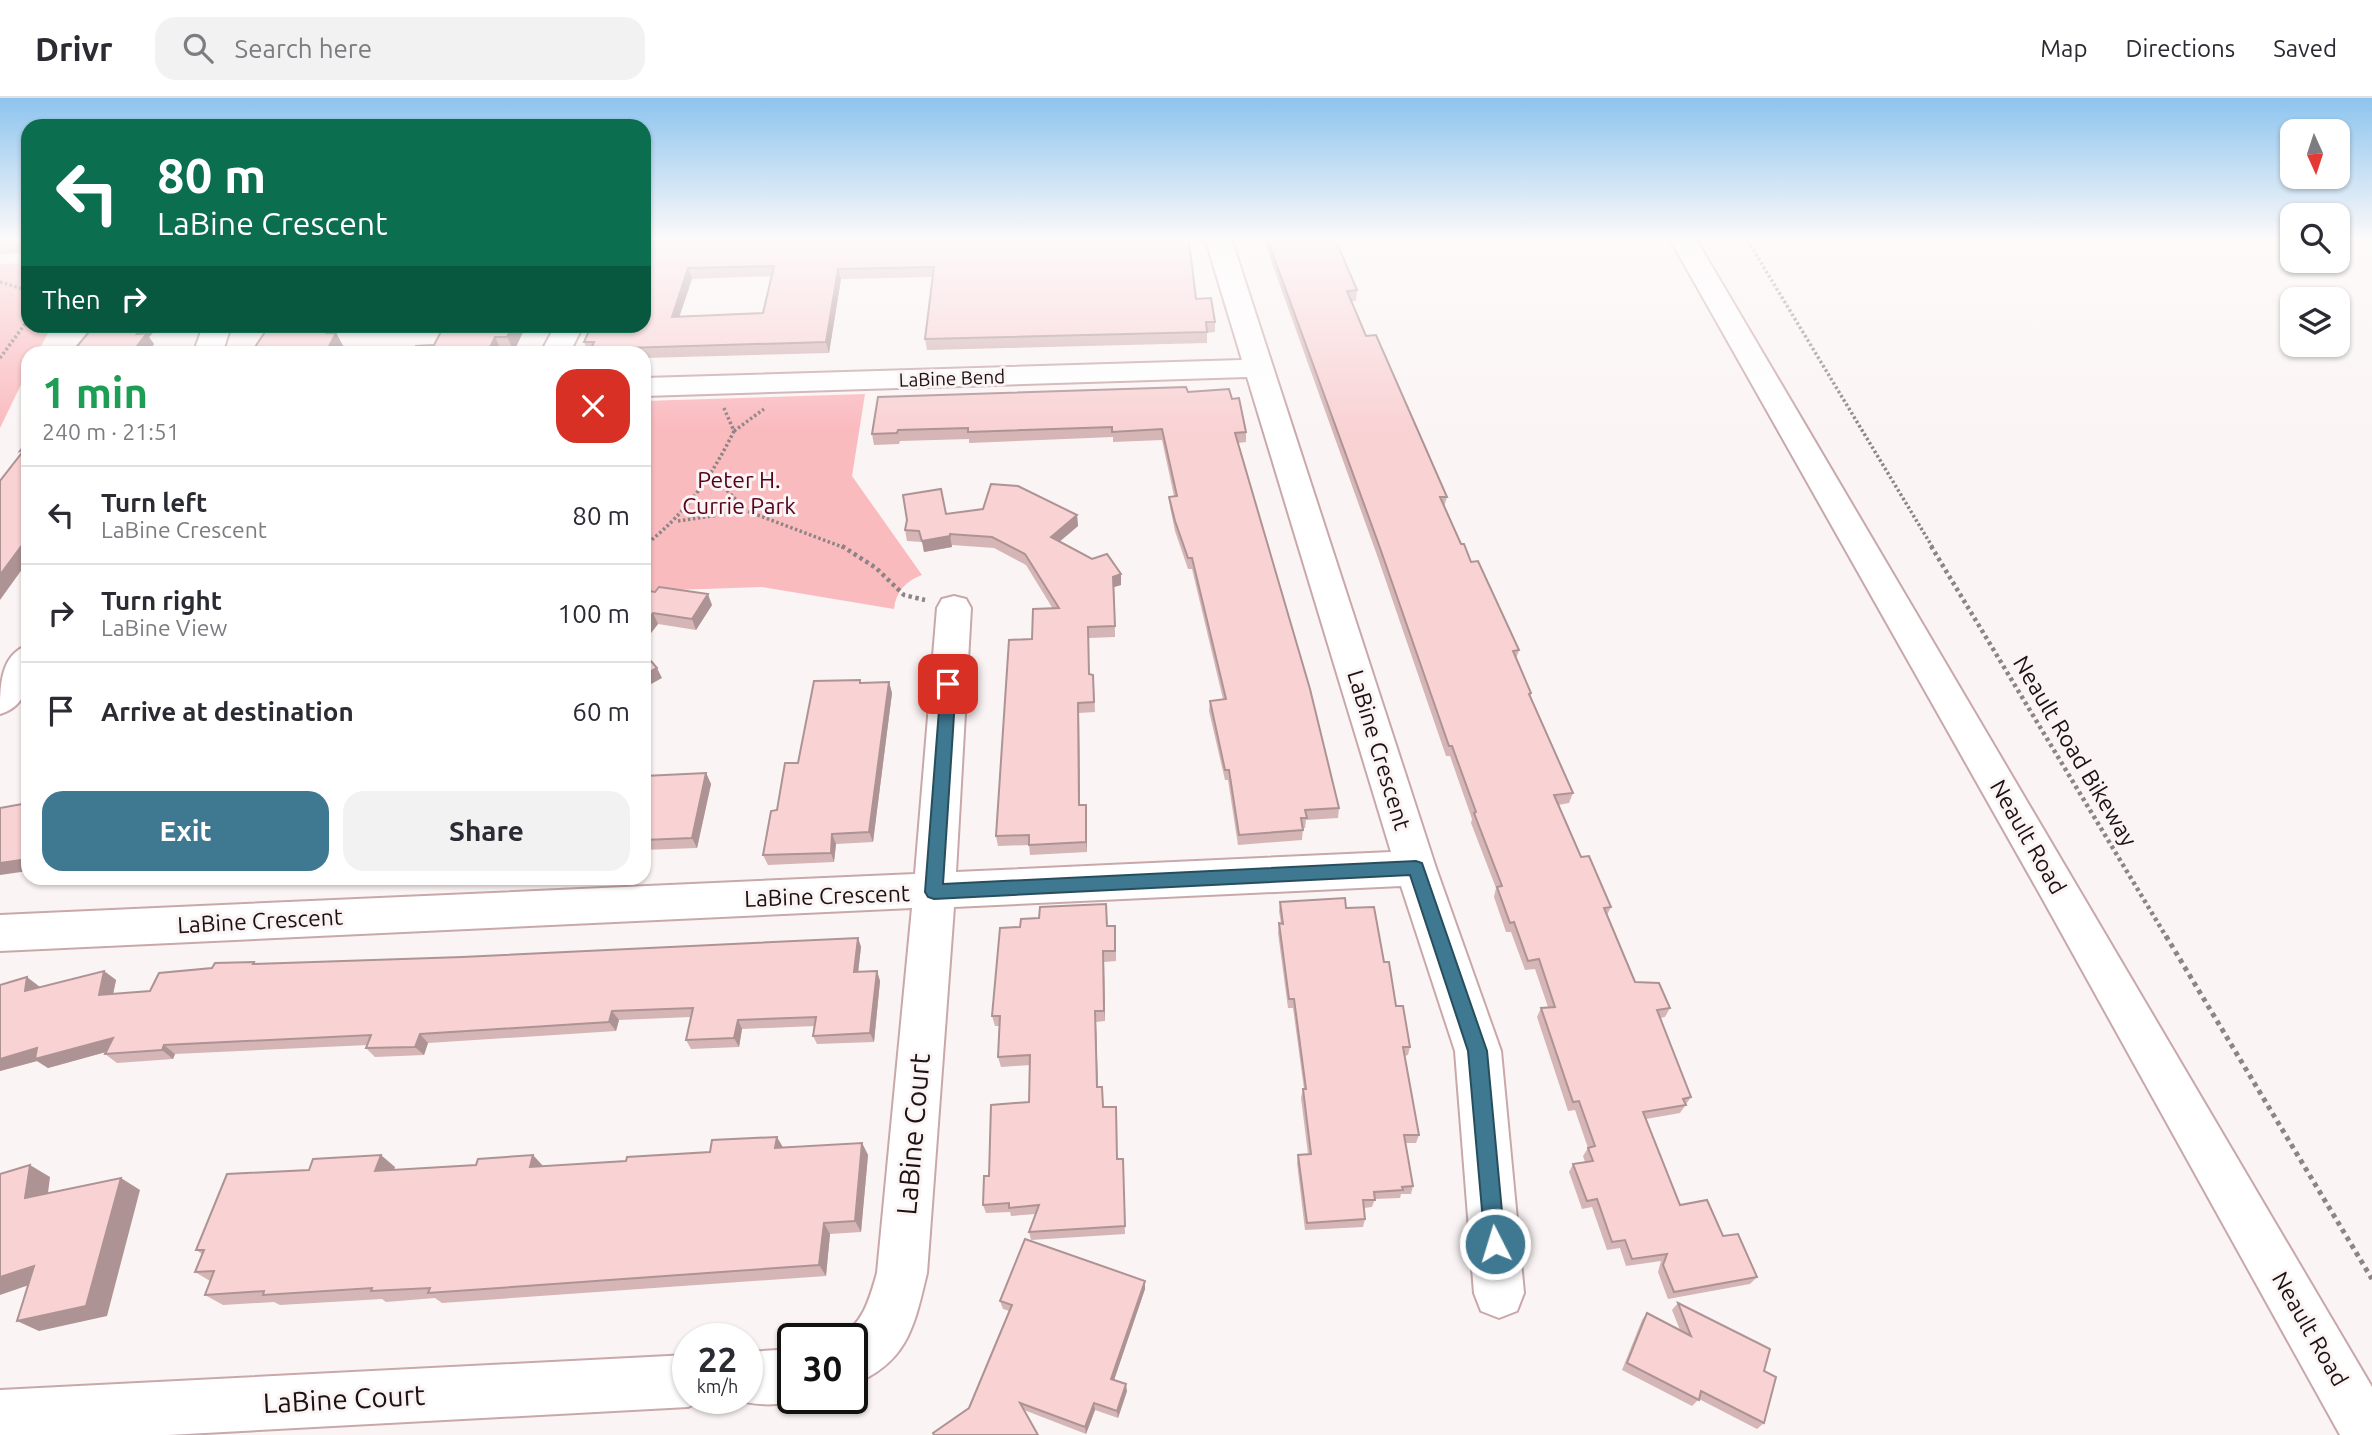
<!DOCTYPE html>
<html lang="en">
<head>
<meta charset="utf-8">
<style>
	body { margin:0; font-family:Ubuntu,sans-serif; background:#f2f2f3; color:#2b2b33; height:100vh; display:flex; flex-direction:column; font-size:26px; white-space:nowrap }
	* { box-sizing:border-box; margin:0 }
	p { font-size:23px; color:#7c7c81 }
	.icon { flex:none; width:38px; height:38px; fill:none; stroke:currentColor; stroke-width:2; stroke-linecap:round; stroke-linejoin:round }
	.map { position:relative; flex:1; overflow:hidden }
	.sheet { position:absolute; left:21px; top:248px; width:630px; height:539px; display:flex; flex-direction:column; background:#fff; border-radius:21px; box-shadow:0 2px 5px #0004 }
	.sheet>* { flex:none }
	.top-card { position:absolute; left:21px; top:21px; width:630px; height:214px; border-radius:21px; box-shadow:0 2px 5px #0004; background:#0b6e4f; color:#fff; overflow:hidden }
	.needle { width:46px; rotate:177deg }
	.buttons { position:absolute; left:2280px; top:21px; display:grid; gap:14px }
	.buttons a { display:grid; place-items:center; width:70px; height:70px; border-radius:14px; background:#fff; box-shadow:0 2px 5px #0004; font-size:35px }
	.speed { position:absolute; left:672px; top:1225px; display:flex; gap:14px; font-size:35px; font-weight:700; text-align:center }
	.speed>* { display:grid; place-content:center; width:91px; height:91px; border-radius:50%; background:#fff; box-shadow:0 2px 5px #0004; line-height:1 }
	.speed small { font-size:18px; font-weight:400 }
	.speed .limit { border:4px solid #111; border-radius:10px; background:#fff; color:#111 }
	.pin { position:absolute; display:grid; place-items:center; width:60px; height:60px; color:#fff; margin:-30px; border-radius:14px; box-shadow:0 4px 10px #0006 }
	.me { position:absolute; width:77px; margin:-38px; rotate:355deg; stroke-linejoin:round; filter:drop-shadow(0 0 5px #0008) }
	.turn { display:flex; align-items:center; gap:24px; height:147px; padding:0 21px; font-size:32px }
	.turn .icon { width:91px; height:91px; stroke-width:2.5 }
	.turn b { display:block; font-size:49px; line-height:60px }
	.then { display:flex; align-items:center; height:66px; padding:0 21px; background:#0003; gap:14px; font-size:26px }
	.round { display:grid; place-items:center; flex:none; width:74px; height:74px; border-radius:21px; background:#f2f2f3 }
	.head { display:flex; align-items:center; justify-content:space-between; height:119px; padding:0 21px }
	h1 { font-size:42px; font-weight:600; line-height:52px; color:#1e9e55 }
	.primary-button { display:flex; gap:14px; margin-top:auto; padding:14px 21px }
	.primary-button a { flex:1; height:80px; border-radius:21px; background:#3e7891; color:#fff; font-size:28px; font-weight:600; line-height:80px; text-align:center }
	.primary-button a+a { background:#f2f2f3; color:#2b2b33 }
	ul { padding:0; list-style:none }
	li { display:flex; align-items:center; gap:21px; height:98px; padding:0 21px; border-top:2px solid #e1e1e2 }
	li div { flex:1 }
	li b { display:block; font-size:26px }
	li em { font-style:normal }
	header { display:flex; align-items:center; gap:42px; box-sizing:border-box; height:98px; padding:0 35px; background:#fff; border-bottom:2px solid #e1e1e2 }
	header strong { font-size:33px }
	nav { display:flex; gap:38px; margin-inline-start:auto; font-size:24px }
	.search { width:490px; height:63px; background:#f2f2f3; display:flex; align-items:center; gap:18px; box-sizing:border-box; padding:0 24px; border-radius:21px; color:#7c7c81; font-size:26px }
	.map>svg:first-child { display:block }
	.green { fill:#fabbbf }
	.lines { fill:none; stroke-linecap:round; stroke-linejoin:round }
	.minor-casing { stroke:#c9a8aa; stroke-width:4 }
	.major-casing { stroke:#c9a8aa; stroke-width:4 }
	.path-far2 { stroke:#8d8484; stroke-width:3.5; stroke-dasharray:2.5 2.5; stroke-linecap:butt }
	.path-far1 { stroke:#8d8484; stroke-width:4.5; stroke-dasharray:3.5 3.5; stroke-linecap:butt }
	.path { stroke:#8d8484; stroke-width:5; stroke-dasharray:4.5 4.5; stroke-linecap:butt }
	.minor { fill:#fff; fill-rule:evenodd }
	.major { fill:#fff; fill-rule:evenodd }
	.wall { fill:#d6b5b6; fill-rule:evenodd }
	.shaded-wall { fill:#ae9394 }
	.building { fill:#f9d2d4; stroke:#ae9394; stroke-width:2; fill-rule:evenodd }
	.route { fill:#3e7891; stroke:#284e5e; stroke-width:2 }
	.labels { text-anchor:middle; stroke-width:6; stroke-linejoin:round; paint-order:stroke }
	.far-street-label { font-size:19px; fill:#1d1112; stroke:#fbf4f4 }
	.park-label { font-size:23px; fill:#55021a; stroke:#fbf4f4 }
	.street-label { font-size:23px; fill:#1d1112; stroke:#fbf4f4 }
	.near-street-label { font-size:28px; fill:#1d1112; stroke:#fbf4f4 }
</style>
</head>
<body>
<header>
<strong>Drivr</strong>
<div class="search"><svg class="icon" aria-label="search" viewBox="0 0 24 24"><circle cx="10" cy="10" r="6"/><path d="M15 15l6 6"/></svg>Search here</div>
<nav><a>Map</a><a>Directions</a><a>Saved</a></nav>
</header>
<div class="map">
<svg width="2372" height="1337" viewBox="0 0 2372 1337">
	<rect width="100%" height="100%" fill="#fbf4f4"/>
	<!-- green -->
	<g class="green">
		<polygon points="28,165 28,228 52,228 37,255 28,256 28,272 0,330 0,166"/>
		<path d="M865,296L852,378L922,477C906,483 896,493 894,511L762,489L644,493V303Z"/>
	</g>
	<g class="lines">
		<defs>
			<g id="minor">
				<path d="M1206,143H1232L1436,770L1501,953L1524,1195L1517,1213L1499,1220L1481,1213L1474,1195L1455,953L1401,788L954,809L927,1175C914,1229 908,1264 852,1287V1241H837C863,1226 869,1203 877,1175L912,810L0,853V817L915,776L937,510L942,501L954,498L966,501L971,510L956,774L1391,754L1247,279L644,298V280L1242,262Z"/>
				<polygon points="555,228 583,228 569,256 540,256"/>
				<path d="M793,1251V1300H801C781,1309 752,1308 732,1300H747V1254Z"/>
				<polygon points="688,1257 688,1300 707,1300 688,1309 168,1337 0,1337 0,1292"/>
			</g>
			<g id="major">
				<polygon points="1671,143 1697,143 2372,1289 2372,1337 2340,1337 2042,800"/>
				<polygon points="203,228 231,228 222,256 193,256"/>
				<path d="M28,547C28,575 33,606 0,616C0,588 0,557 28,547Z"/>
			</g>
		</defs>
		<!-- minor casing -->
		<use href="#minor" class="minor-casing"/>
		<!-- major casing -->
		<use href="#major" class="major-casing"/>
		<!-- path-far2 -->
		<g class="path-far2">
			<polyline points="1748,143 1933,450"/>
			<polyline points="0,184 20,190 28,202"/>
			<polyline points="0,260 28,222"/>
			<polyline points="734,333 764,311"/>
			<polyline points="713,378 747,413 845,450"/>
			<polyline points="678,423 746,413"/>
			<path d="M644,448C685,416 711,380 734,333L723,308"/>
		</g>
		<!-- path-far1 -->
		<g class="path-far1">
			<polyline points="842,448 876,470 904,497 925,502"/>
			<polyline points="1931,448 2167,840"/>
		</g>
		<!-- path -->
		<polyline class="path" points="2166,838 2372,1181"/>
		<!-- minor -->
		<use href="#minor" class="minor"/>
		<!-- major -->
		<use href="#major" class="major"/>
	</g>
	<!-- wall -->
	<g class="wall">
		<polygon points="0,143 28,143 28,155 0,156"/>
		<path d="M644,143H1189L1196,201L1215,224V234L1207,235V245L927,252L925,241L932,179L841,181L829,255L644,260V256L588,255L584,244L644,228ZM772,178L763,215L679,218L692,181Z"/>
		<polygon points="1264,143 1336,143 1357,192 1356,203 1351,203 1366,238 1447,399 1444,409 1461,446 1519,552 1516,561 1531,595 1530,599 1573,695 1569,705 1558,707 1581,759 1611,809 1607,817 1635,884 1670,910 1665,919 1660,920 1691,999 1680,1015 1646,1021 1680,1107 1723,1138 1757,1179 1750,1186 1668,1201 1658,1174 1661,1163 1626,1168 1620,1150 1607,1152 1592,1109 1582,1111 1569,1074 1573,1066 1585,1064 1583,1058 1588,1050 1575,1012 1568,1013 1537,919 1541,910 1548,909 1535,871 1525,872 1511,834 1506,834 1494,799 1496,790 1471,725 1472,721 1450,658 1446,658 1378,460"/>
		<polygon points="82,228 159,228 149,239 154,246 147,256 75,256 73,253 87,236"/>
		<polygon points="444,228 526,228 514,253 502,254 501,256 412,256 434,247"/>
		<polygon points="1188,294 1232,301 1246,334 1246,344 1238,345 1339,710 1338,720 1306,722 1305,730 1303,730 1302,742 1238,747 1228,682 1225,682 1209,613 1210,603 1223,601 1192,471 1188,471 1175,433 1170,409 1169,399 1174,398 1162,342 1113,344 1113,339 969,345 969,341 900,343 899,346 874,347 872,336 878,299"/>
		<polygon points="946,416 1077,417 1078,428 1059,444 1121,487 1114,489 1115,539 1089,540 1089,576 1094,587 1095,614 1079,615 1080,707 1086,707 1087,754 1030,757 1029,747 998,748 996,738 1032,541 1053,511 1026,467 994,450 952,447 952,449 924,454 922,444 907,443 905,432"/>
		<polygon points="644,492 712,507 696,532 658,526 644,544"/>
		<polygon points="889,584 892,595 873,744 836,746 834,764 768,767 763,757 777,712 798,665 861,585"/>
		<polygon points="706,675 711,686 697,750 644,752 644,678"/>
		<polygon points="1280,804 1346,810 1384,864 1396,908 1410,949 1408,957 1405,958 1419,1037 1416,1045 1406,1045 1413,1088 1411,1096 1401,1096 1400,1100 1375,1101 1372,1109 1364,1110 1365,1121 1363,1129 1305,1132 1297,1065 1298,1057 1308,1056 1301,1000 1303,991 1304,991 1293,910 1288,910 1278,835 1279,825 1281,826 1279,813"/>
		<polygon points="1106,806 1107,828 1116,839 1116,863 1104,864 1105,923 1096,924 1098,989 1103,999 1104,1009 1116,1009 1117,1061 1123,1061 1123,1070 1125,1136 1031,1142 1029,1134 1036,1116 1011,1118 1010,1114 986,1115 983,1107 989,1078 1029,1004 1030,967 1001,969 998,959 999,928 995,928 992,918 1020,829 1039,820"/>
		<polygon points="858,840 861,849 858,874 877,873 880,883 874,944 817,946 813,938 815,928 742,931 739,949 691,951 686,942 691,919 619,922 616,933 428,945 424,957 375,959 366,950 368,947 175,956 173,961 117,965 105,956 106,954 48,970 37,963 0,973 0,887 40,889 104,873 116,882 113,896 150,893 212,870 254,864 257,866 462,859"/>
		<polygon points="862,1045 868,1057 861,1134 830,1136 826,1178 442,1205 435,1200 386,1204 382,1201 280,1207 274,1204 223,1207 205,1197 210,1183 195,1174 202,1156 196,1152 309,1072 395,1069 394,1072 543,1068 626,1063 783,1049"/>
		<polygon points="1145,1191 1114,1282 1127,1293 1118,1320 1095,1312 1086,1336 1024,1312 969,1310 1009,1213 1003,1211 1000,1203"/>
		<polygon points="1678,1205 1764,1273 1764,1325 1757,1331 1699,1301 1692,1308 1622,1272 1642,1222 1647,1215 1680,1232 1672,1212"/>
	</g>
	<!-- shaded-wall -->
	<g class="shaded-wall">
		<polygon points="688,170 692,181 676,229 672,219"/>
		<polygon points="838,171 841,181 829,255 826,244"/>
		<polygon points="143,228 159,228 149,239 154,246 147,256 131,256 137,236"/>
		<polygon points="320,228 338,228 335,233 345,251 342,256 325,256"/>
		<polygon points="513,228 526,228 514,253 507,239"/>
		<polygon points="495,239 502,254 501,256 487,256"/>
		<polygon points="1077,417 1078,428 1052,450 1051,439"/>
		<polygon points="950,438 952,449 924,454 922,443"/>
		<polygon points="28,439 28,463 0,502 0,477"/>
		<polygon points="1121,476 1121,487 1114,489 1115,539 1113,479"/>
		<polygon points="708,496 712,507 696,532 692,521"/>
		<polygon points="653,515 658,526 644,544 644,527"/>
		<polygon points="657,570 662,580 644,590 644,577"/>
		<polygon points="889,584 892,595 873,744 869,734"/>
		<polygon points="1078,605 1079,615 1080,717 1079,707"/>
		<polygon points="706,675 711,686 697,750 692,740"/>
		<polygon points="1086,707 1087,717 1087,754 1086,744"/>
		<polygon points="832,736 836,746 834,764 831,755"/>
		<polygon points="28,761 28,773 0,777 0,765"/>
		<polygon points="858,840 861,849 857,884 854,874"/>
		<polygon points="1103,853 1104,864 1105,923 1104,913"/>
		<polygon points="104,873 116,882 111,906 99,897"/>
		<polygon points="877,873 880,883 874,944 870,935"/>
		<polygon points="27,879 40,889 25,893"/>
		<polygon points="612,913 619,922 616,933 609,924"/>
		<polygon points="1095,913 1096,924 1098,999 1097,989"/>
		<polygon points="738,922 742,931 739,949 734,940"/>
		<polygon points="420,936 428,945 424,957 415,949"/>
		<polygon points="113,940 124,949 48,970 37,963 0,973 0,961 37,950"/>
		<polygon points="164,947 175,956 173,961 162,952"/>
		<polygon points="777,1039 784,1051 775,1050"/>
		<polygon points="862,1045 868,1057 861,1134 855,1123"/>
		<polygon points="381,1057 395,1069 389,1084 375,1073"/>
		<polygon points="533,1057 544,1069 530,1069"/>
		<polygon points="30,1067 50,1079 46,1111 25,1100"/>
		<polygon points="121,1080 140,1092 107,1218 39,1233 17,1223"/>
		<polygon points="824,1125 830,1136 826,1178 819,1167"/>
		<polygon points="34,1168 55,1178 0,1197 0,1179"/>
		<polygon points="1145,1183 1145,1191 1112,1288 1111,1281"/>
		<polygon points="1126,1286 1127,1293 1118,1320 1117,1313"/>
		<polygon points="1094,1305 1095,1312 1086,1336 1085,1329"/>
	</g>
	<!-- building -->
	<g class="building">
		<path d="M644,143H1189L1196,201L1211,200L1215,224H1206L1207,234L925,241L934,169L838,171L826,244L591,251L594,244H584L591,228H644ZM774,168L763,215L672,219L688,170Z"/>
		<polygon points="1268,143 1336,143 1357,192 1347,193 1366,238 1376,237 1447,399 1440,399 1461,446 1464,446 1471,464 1478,463 1519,552 1513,553 1531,595 1529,596 1573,695 1554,697 1581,759 1589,758 1611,809 1604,810 1635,884 1659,885 1670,910 1657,912 1691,999 1683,1001 1686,1007 1643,1014 1680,1107 1707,1102 1723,1138 1738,1136 1757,1179 1674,1194 1663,1167 1667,1156 1632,1161 1625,1142 1612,1144 1597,1101 1587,1103 1573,1066 1593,1063 1588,1050 1595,1048 1579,1003 1573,1004 1541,910 1555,909 1539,861 1528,863 1514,824 1510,825 1497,789 1502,788 1474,715 1476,714 1452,648 1449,648 1380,450"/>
		<polygon points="82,228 143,228 137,236 147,235 131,256 79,256 81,253 73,253 94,228"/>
		<polygon points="269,228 332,228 327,235 336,235 325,256 251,255"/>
		<polygon points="444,228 513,228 507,239 495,239 487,256 412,256 416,248 434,247"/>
		<polygon points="1186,289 1188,294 1229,291 1232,301 1239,300 1246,334 1235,335 1310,591 1339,710 1305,712 1307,720 1301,720 1303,732 1239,737 1229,672 1225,672 1210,603 1226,601 1192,460 1188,460 1175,423 1169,399 1177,398 1162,331 1112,334 1112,329 968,334 968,330 898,332 897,335 872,336 878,299"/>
		<polygon points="28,342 28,439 0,477 0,383 24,352 20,353"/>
		<polygon points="991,386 1018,388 1077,417 1051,439 1092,461 1107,456 1121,476 1113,479 1115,528 1088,529 1089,576 1093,577 1094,604 1078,605 1079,707 1086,707 1086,744 1029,747 1029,737 996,738 1009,542 1032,541 1033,511 1059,510 1025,456 992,439 950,436 950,438 922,443 919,433 905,432 907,422 903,397 941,391 946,416 983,411"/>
		<polygon points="659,489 708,496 692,521 653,515 644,527 644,492 655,494"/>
		<polygon points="644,555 657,570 644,577"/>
		<polygon points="860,582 860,585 889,584 869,734 832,736 831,755 763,757 771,713 777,712 785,665 798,665 814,583"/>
		<polygon points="706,675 692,740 644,742 644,678"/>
		<polygon points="28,705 28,761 0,765 0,710"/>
		<polygon points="1345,800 1346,810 1374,809 1384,864 1389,864 1396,908 1403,908 1410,949 1403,949 1419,1037 1404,1037 1413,1088 1402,1089 1403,1092 1374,1094 1375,1102 1363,1102 1365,1121 1307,1125 1298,1057 1311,1056 1303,991 1306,991 1294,901 1289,901 1279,825 1283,826 1280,804"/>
		<polygon points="1106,806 1107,828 1115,828 1115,853 1103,853 1104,913 1095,913 1097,989 1102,989 1103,1009 1116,1009 1117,1061 1123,1061 1125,1128 1029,1134 1039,1107 1009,1110 1009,1105 983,1107 984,1078 989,1078 991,1007 1029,1004 1030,957 998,959 1000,918 992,918 1000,830 1020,829 1021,821 1039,820 1040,809"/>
		<polygon points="858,840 854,874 877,873 870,935 813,938 816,919 738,922 734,940 686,942 693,910 612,913 609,924 420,936 415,949 366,950 371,937 164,947 162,952 105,956 113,940 35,961 37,950 0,961 0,887 27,879 25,893 104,873 99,897 150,893 159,875 212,870 215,865 254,864 253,866 462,859"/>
		<polygon points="777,1039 775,1050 862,1045 855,1123 824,1125 819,1167 428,1195 430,1190 371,1193 372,1190 263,1197 264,1193 205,1197 214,1173 195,1174 204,1152 196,1152 227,1076 309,1072 313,1061 381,1057 375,1073 476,1067 478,1061 533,1057 530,1069 626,1063 627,1059 710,1054 712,1042"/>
		<polygon points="30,1067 25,1100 121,1080 86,1208 17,1223 34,1168 0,1179 0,1076"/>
		<polygon points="1025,1141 1145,1183 1111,1281 1126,1286 1117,1313 1094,1305 1085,1329 1020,1305 1038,1337 934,1337 933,1335 969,1310 1012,1207 1000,1203"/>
		<polygon points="1678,1205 1770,1251 1764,1273 1776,1279 1764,1325 1701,1293 1699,1302 1627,1265 1647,1215 1691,1238"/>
	</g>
	<!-- sky -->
	<linearGradient id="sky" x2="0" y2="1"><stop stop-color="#8dc4ee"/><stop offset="0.43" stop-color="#fdfafa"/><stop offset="1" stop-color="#fdfafa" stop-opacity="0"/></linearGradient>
	<rect width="2372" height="330" fill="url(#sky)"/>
	<!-- route -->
	<polygon class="route" points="948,580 956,586 943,786 1416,763 1422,765 1487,953 1505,1146 1502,1153 1495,1156 1488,1153 1485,1146 1468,953 1410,777 934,801 928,799 925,794 941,586"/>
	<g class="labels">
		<!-- far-street labels -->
		<g class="far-street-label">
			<text transform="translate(952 280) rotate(-2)" y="7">LaBine Bend</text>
		</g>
		<!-- park labels -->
		<g class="park-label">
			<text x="739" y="390">Peter H.<tspan x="739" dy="26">Currie Park</tspan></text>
		</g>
		<!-- street labels -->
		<g class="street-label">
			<text transform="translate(1379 652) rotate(73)" y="8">LaBine Crescent</text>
			<text transform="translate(2075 653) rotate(59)" y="8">Neault Road Bikeway</text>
			<text transform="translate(2028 739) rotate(60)" y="8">Neault Road</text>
			<text transform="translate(827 798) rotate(-2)" y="8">LaBine Crescent</text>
			<text transform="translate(260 823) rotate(-3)" y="8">LaBine Crescent</text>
			<text transform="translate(2310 1231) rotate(60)" y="8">Neault Road</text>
		</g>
		<!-- near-street labels -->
		<g class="near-street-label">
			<text transform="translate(913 1036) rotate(-85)" y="10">LaBine Court</text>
			<text transform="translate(344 1301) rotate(-3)" y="10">LaBine Court</text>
		</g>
	</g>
</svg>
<div class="buttons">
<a><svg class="needle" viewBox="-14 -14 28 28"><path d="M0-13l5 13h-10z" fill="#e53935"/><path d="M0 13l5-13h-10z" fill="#7c7c81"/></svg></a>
<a><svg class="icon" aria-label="search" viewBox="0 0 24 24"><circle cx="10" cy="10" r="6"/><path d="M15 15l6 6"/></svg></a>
<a><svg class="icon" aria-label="layers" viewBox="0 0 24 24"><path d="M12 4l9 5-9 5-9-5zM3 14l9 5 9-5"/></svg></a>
</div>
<div class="speed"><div>22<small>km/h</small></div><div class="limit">30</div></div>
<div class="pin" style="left:948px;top:586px;background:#d93025"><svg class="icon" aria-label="arrive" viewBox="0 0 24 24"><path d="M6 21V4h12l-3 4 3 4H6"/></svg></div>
<svg class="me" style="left:1495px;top:1146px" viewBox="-20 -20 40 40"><circle r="17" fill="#3e7891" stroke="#fff" stroke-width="3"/><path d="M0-11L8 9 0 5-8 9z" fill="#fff"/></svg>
<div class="top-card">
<div class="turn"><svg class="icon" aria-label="left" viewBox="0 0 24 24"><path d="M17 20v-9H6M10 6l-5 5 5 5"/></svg><div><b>80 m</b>LaBine Crescent</div></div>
<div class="then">Then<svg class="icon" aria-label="right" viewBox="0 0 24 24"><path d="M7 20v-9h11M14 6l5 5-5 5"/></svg></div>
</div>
<section class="sheet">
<div class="head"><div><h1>1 min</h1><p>240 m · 21:51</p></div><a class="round" style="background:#d93025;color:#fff"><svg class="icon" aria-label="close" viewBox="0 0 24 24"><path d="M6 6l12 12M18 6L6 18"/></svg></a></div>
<ul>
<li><svg class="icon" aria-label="left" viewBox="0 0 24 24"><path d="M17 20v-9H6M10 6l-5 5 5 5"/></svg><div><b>Turn left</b><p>LaBine Crescent</p></div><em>80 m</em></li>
<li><svg class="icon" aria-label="right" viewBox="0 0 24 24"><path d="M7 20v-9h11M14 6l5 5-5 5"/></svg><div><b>Turn right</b><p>LaBine View</p></div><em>100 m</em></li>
<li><svg class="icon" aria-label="arrive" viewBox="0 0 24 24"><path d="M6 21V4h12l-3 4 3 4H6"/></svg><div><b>Arrive at destination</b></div><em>60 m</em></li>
</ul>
<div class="primary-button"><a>Exit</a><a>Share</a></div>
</section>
</div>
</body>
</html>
